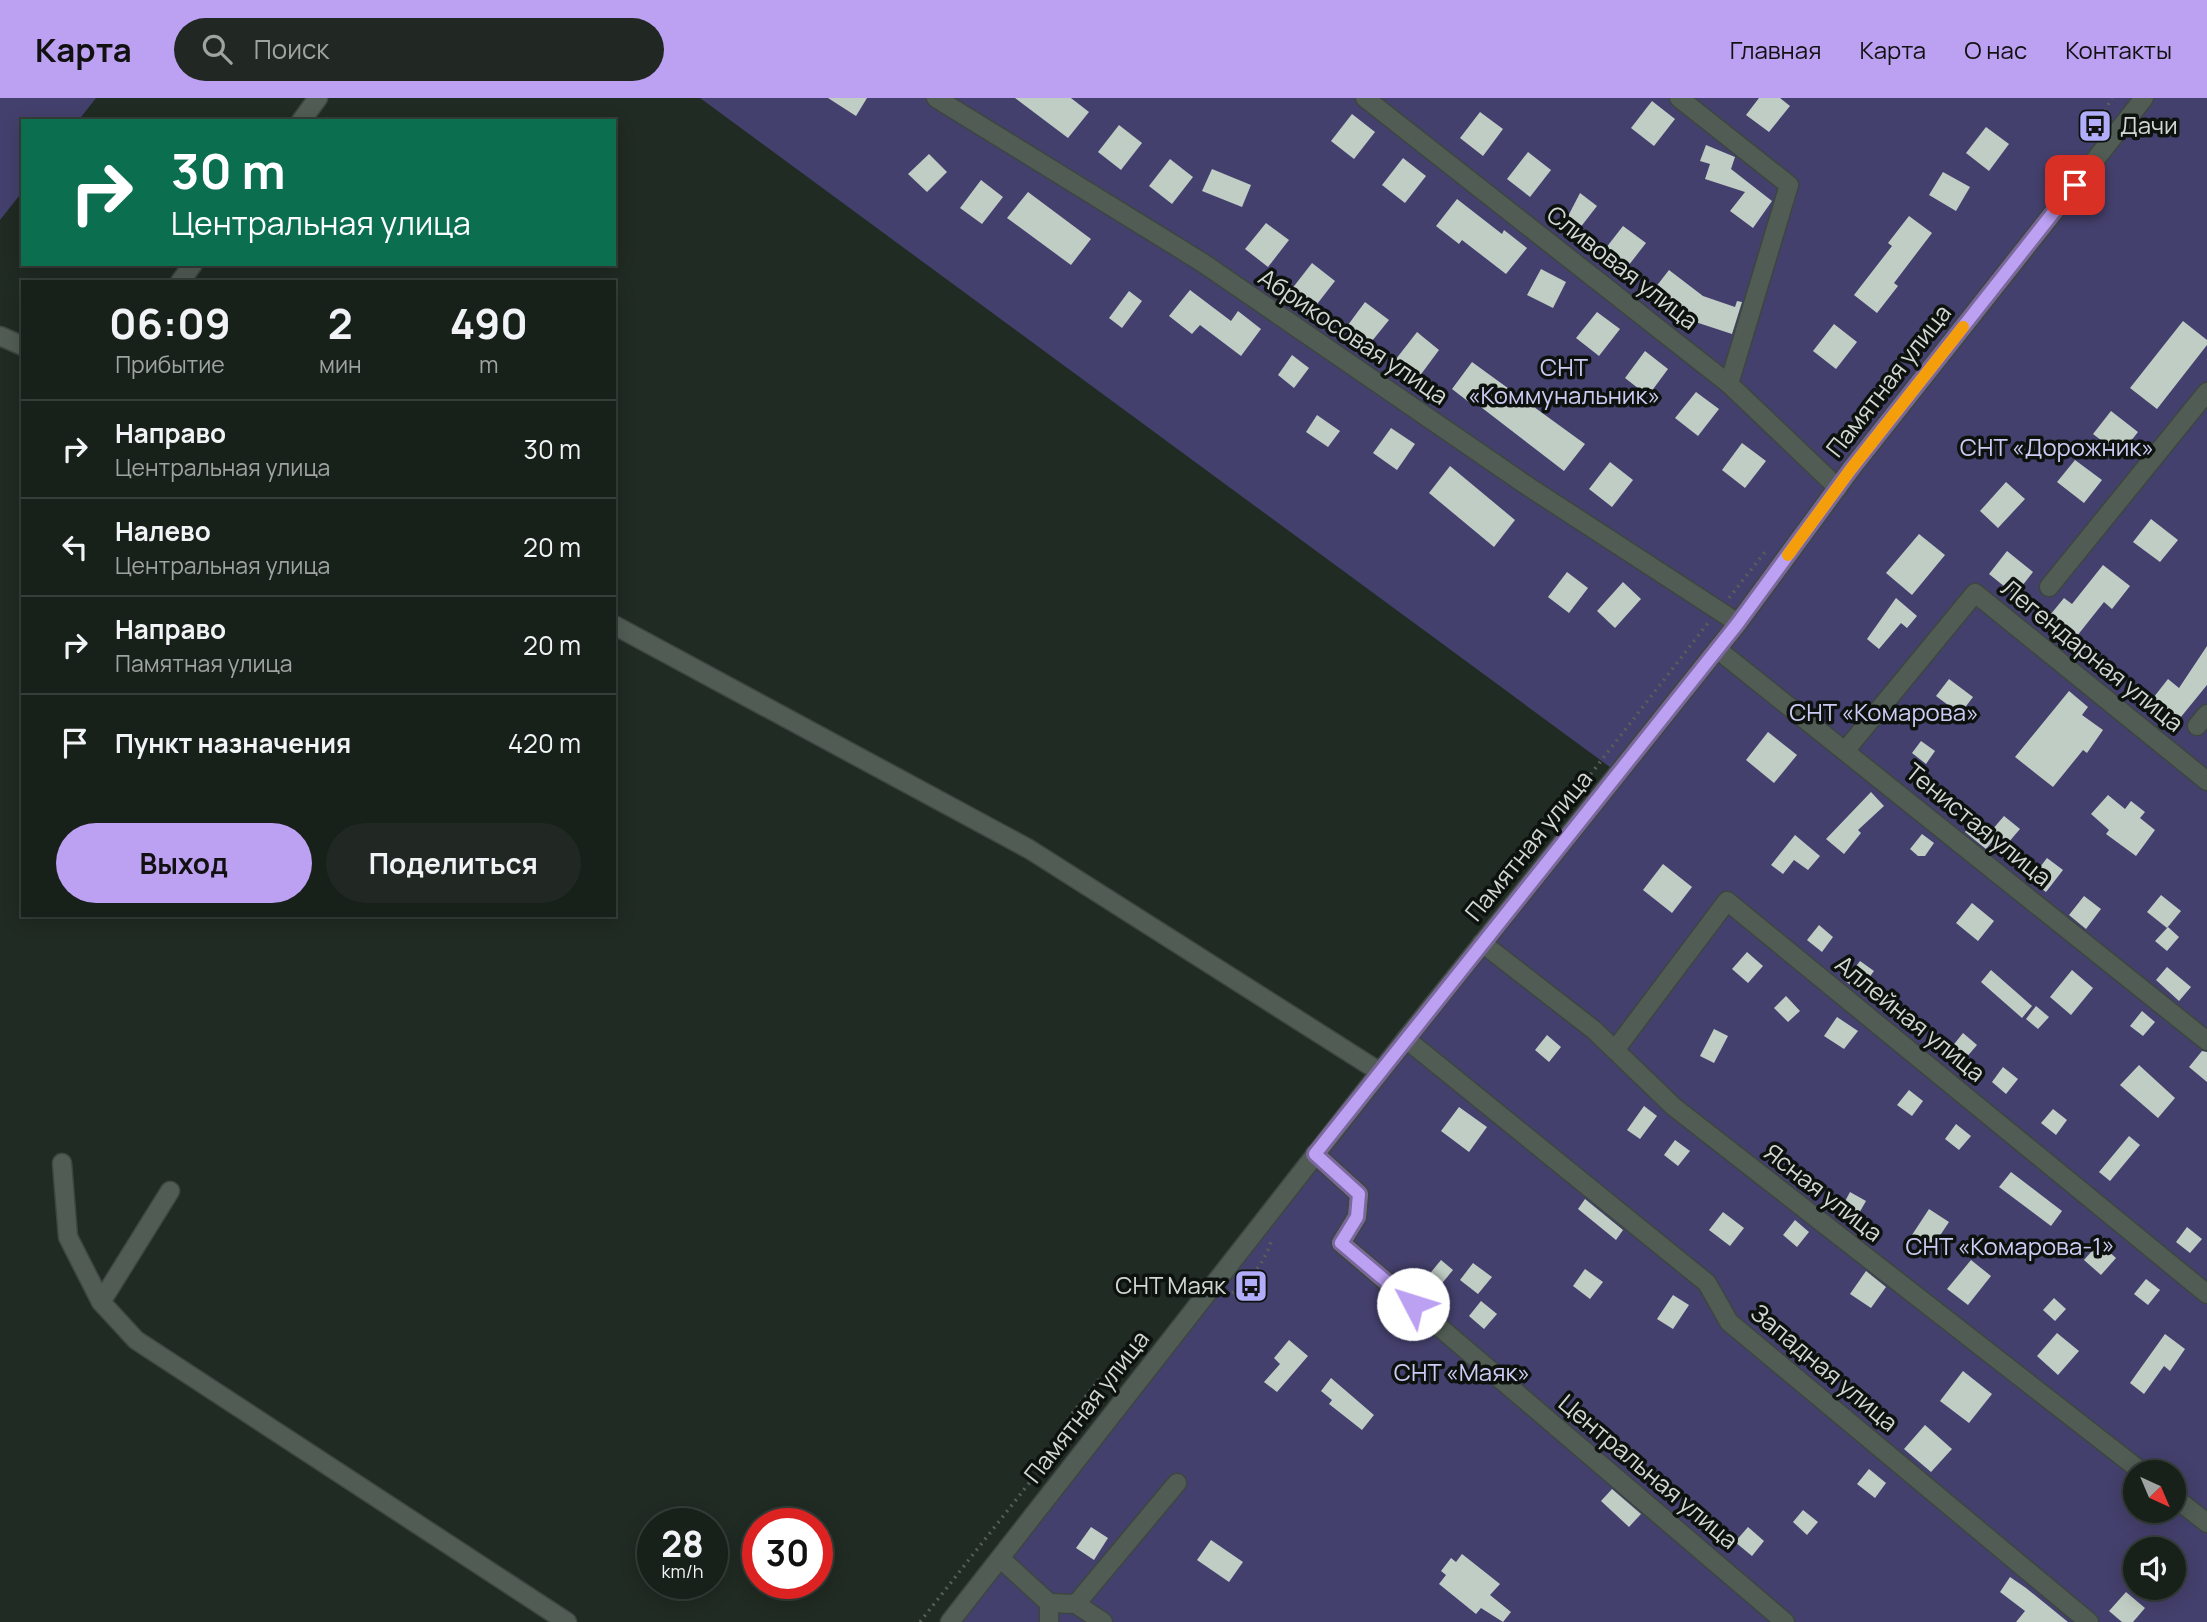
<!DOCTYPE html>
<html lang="ru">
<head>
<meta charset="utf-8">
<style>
	body { margin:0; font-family:Manrope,sans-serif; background:#212823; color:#f1f3f6; height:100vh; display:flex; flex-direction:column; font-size:26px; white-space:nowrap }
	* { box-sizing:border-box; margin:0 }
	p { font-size:23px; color:#9fa3a2 }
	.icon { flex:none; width:38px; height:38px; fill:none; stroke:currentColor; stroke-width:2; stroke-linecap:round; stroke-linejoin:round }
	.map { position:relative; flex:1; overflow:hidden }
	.panel { position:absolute; left:21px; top:182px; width:595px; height:637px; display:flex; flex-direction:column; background:#18201a; border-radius:0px; box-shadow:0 4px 18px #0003,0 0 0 2px #363e39 }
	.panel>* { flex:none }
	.banner { position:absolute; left:21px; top:21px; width:595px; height:147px; border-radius:0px; box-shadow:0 4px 18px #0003,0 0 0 2px #363e39; background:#0b6e4f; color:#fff; overflow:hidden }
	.needle { width:46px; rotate:136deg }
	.tools { position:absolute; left:2123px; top:1362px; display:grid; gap:14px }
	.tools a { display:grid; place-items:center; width:63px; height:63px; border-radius:50%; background:#18201a; box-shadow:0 4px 18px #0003,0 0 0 2px #363e39; font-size:35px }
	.speed { position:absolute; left:637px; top:1410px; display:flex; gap:14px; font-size:35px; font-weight:700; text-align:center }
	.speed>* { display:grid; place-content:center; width:91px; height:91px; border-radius:50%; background:#18201a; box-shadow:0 4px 18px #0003,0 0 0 2px #363e39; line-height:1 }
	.speed small { font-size:18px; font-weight:400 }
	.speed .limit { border:10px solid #d22; background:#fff; color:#111 }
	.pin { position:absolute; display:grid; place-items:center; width:60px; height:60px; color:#fff; margin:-30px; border-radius:14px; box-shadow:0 4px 10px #0006 }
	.me { position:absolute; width:77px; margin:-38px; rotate:310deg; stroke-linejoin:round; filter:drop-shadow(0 0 5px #0008) }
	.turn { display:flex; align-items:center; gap:24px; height:147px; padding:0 35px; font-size:32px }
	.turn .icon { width:91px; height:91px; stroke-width:2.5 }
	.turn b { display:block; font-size:49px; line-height:60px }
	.eta { display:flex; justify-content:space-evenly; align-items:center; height:119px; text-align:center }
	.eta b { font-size:42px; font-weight:700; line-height:49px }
	.action { display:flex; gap:14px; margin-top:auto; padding:14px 35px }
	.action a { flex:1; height:80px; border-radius:42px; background:#bca0f2; color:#111; font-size:28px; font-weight:700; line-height:80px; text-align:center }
	.action a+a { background:#212823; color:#f1f3f6 }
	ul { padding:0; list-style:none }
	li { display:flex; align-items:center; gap:21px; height:98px; padding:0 35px; border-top:2px solid #363e39 }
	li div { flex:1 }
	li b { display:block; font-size:26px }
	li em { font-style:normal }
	header { display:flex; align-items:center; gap:42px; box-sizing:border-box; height:98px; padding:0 35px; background:#bca0f2; color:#111 }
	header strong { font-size:33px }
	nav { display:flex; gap:38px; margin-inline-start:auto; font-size:24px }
	.search { width:490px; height:63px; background:#212823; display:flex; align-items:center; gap:18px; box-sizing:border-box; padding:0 24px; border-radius:38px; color:#9fa3a2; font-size:26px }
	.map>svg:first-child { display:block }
	.green { fill:#44406d; fill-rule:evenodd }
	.building { fill:#c0cdc4 }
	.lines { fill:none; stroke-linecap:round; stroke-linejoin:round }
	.minor-casing { stroke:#3d4640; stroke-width:21 }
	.path { stroke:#565f58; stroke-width:3.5; stroke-dasharray:2 5; stroke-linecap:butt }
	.minor { stroke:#515d54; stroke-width:18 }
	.route-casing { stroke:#7a689d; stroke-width:18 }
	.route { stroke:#bca0f2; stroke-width:12 }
	.slow { stroke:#f59e0b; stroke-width:12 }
	.labels { text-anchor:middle; stroke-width:7; stroke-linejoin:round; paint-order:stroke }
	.poi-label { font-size:24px; fill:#d1d8d3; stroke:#0d120f; text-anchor:start }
	.street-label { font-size:24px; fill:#d1d8d3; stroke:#0d120f }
	.park-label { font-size:24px; fill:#cccbf3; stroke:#0d120f }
</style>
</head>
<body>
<header>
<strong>Карта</strong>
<div class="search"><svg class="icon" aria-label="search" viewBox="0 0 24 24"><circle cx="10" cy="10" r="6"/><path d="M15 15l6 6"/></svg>Поиск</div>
<nav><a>Главная</a><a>Карта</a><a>О нас</a><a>Контакты</a></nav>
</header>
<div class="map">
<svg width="2207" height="1524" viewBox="0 0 2207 1524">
	<rect width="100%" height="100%" fill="#202b23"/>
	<!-- green -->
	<g class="green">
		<polygon points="0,0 96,0 78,23 23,23 23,93 0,122"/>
		<path d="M700,0H2207V1524H950L1618,675ZM2135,1374H2174V1412H2135ZM2135,1451H2174V1489H2135Z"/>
	</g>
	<!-- building -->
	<g class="building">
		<polygon points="828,0 867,0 856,18"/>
		<polygon points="1015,0 1071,0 1089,14 1068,40"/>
		<polygon points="1759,0 1780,0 1790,8 1769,34 1746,17"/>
		<polygon points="1652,3 1675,21 1654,48 1631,30"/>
		<polygon points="1480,14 1503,31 1483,58 1460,40"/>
		<polygon points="1352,16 1375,34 1354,61 1331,43"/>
		<polygon points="1119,27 1142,45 1121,72 1098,54"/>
		<polygon points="1986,29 2009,46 1989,73 1966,55"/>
		<polygon points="1706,47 1735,59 1731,71 1772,103 1753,130 1730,113 1745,94 1705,81 1710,66 1700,63"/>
		<polygon points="1528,54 1551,72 1530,99 1507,81"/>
		<polygon points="929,56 947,74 927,94 908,76"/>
		<polygon points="1403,60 1426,78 1405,105 1382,87"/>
		<polygon points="1170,61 1193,79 1172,106 1149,88"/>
		<polygon points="1212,71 1251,87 1242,109 1202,93"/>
		<polygon points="1943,74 1970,89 1956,113 1929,97"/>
		<polygon points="981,82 1003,99 982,126 960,110"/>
		<polygon points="1028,94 1091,141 1071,167 1007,120"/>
		<polygon points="1580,95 1597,108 1576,135 1564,126"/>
		<polygon points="1457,101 1502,136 1504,132 1527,150 1506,176 1462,142 1459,146 1436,128"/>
		<polygon points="1909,118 1932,135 1894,185 1898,188 1877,215 1854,197 1892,148 1888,145"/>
		<polygon points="1266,125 1289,142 1268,169 1245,151"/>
		<polygon points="1623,128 1646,145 1625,172 1602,155"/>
		<polygon points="1312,165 1335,183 1314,210 1291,192"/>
		<polygon points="1541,171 1566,184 1553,210 1527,197"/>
		<polygon points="1669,172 1703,198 1735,209 1737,203 1742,204 1732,236 1671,216 1648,199"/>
		<polygon points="1190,192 1231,223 1238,213 1261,231 1241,258 1200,227 1192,236 1169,218"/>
		<polygon points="1129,193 1142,203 1122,230 1109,220"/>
		<polygon points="1365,204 1389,222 1368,248 1345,231"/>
		<polygon points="1597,214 1620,231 1599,258 1576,240"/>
		<polygon points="2183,223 2207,242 2207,247 2157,311 2130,290"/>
		<polygon points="1834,226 1857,244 1836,271 1813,253"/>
		<polygon points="1417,234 1439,252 1419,279 1396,261"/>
		<polygon points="1645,253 1668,271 1648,298 1625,280"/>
		<polygon points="1292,257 1309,270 1294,290 1278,277"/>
		<polygon points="1472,264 1585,346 1564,373 1477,306 1474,308 1452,291"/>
		<polygon points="1696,294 1719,311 1698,338 1675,320"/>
		<polygon points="2111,313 2138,334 2120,357 2093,336"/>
		<polygon points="1317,317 1340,333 1328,349 1306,334"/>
		<polygon points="1391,330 1415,346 1397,372 1373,355"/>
		<polygon points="1742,345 1766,363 1745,390 1722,372"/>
		<polygon points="2075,362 2102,382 2084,405 2057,384"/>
		<polygon points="1610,364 1633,382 1612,409 1589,391"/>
		<polygon points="1450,368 1515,422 1494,449 1429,395"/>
		<polygon points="2006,384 2025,401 1998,430 1980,413"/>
		<polygon points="2151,421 2178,442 2160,464 2133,444"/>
		<polygon points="1919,436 1945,457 1912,497 1886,475"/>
		<polygon points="2007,453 2033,474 2015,497 1989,476"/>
		<polygon points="2103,467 2130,488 2112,511 2104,504 2073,543 2046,522 2064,500 2072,506"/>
		<polygon points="1567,474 1588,490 1569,515 1548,499"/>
		<polygon points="1623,484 1641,501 1615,530 1597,513"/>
		<polygon points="1896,500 1917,518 1907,530 1901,525 1879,551 1867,541"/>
		<polygon points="2207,548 2207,587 2176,625 2150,604 2168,581 2179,590"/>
		<polygon points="1949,581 1973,599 1960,616 1936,598"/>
		<polygon points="2069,593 2088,609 2082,617 2103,632 2087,655 2083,652 2053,689 2015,659"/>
		<polygon points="1768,634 1797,657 1774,685 1746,662"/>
		<polygon points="1921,643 1935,653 1926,666 1912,655"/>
		<polygon points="1871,694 1884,708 1858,732 1861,735 1844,756 1826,741"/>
		<polygon points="2108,697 2125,711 2131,703 2145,714 2140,720 2155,732 2136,758 2106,736 2109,732 2091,716"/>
		<polygon points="2004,718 2020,731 2008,745 1992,732"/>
		<polygon points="1974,722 1996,739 1986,751 1965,734"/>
		<polygon points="1922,736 1934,745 1925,758 1918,758 1910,751"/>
		<polygon points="1795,737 1820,758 1808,772 1794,762 1783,776 1771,767"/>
		<polygon points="2047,760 2063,772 2046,794 2030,782"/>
		<polygon points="1663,766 1692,789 1672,815 1643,792"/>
		<polygon points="2161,797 2181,813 2167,830 2147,814"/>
		<polygon points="2084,798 2101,811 2086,831 2069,817"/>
		<polygon points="1972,805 1994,823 1978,843 1956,825"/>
		<polygon points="1819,827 1833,839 1822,854 1807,842"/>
		<polygon points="2168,829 2179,839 2167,853 2155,843"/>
		<polygon points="1747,854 1763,868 1748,885 1732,871"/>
		<polygon points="1860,863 1874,873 1859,893 1845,883"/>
		<polygon points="2167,869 2191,889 2179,903 2156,882"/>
		<polygon points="1991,872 2032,908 2022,920 1981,884"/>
		<polygon points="2072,872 2093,890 2071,917 2050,899"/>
		<polygon points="1786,898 1800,913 1788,924 1774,910"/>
		<polygon points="2036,908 2049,919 2038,931 2026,921"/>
		<polygon points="2142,913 2155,924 2143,938 2130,928"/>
		<polygon points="1837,919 1858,933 1844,951 1824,938"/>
		<polygon points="1714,931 1728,938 1714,965 1700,958"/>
		<polygon points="1963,935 1977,947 1965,961 1951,950"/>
		<polygon points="1547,937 1561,949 1549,964 1535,952"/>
		<polygon points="2202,953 2207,954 2207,984 2189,969"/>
		<polygon points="2139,967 2175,1000 2158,1020 2120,987"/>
		<polygon points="2003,969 2018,981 2006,996 1992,984"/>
		<polygon points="1909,992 1923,1003 1912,1018 1897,1007"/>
		<polygon points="1644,1008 1657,1018 1640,1041 1627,1032"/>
		<polygon points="1459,1009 1487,1029 1469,1054 1441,1033"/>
		<polygon points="2053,1011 2067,1022 2056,1037 2041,1025"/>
		<polygon points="1956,1026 1971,1038 1959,1052 1945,1041"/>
		<polygon points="2129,1038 2140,1047 2110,1083 2099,1074"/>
		<polygon points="1675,1042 1690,1053 1678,1068 1664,1057"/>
		<polygon points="2011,1074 2062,1113 2051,1128 1999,1089"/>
		<polygon points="1850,1094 1866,1103 1858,1117 1842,1109"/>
		<polygon points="1585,1101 1623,1132 1616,1142 1578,1111"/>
		<polygon points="1929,1111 1949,1124 1929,1154 1910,1140"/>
		<polygon points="1723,1114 1744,1130 1730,1148 1709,1132"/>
		<polygon points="1795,1122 1809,1134 1797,1149 1783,1137"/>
		<polygon points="2187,1129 2202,1141 2190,1155 2176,1144"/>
		<polygon points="2099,1145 2116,1160 2101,1177 2084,1162"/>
		<polygon points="1441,1162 1453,1172 1439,1189 1427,1179"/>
		<polygon points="1971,1162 1991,1178 1968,1207 1947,1191"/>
		<polygon points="1473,1165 1492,1179 1478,1196 1460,1182"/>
		<polygon points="1585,1171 1603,1184 1590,1201 1573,1188"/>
		<polygon points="1866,1173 1886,1189 1871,1210 1850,1196"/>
		<polygon points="2146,1181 2160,1192 2148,1207 2134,1196"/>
		<polygon points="1673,1197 1689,1207 1673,1231 1657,1221"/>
		<polygon points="2054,1200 2066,1211 2055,1223 2043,1212"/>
		<polygon points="1481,1203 1497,1216 1484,1231 1469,1218"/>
		<polygon points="2057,1235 2079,1253 2058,1277 2037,1258"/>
		<polygon points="2165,1236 2185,1251 2170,1273 2164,1268 2144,1296 2130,1285"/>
		<polygon points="1289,1242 1308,1258 1277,1294 1264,1284 1280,1266 1274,1260"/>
		<polygon points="1963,1273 1992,1296 1969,1325 1940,1303"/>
		<polygon points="1331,1280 1374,1317 1362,1332 1329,1306 1332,1302 1321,1293"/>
		<polygon points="1925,1327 1952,1351 1931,1374 1904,1351"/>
		<polygon points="1869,1371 1886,1385 1875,1400 1857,1386"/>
		<polygon points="1612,1391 1641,1416 1629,1429 1601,1403"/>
		<polygon points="1803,1412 1818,1424 1807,1437 1793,1424"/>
		<polygon points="1091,1429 1108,1440 1094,1462 1076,1450"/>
		<polygon points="1748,1429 1764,1443 1752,1458 1735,1444"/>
		<polygon points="1211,1442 1243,1464 1229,1484 1197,1462"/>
		<polygon points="1462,1456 1500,1486 1490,1497 1511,1514 1503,1524 1481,1510 1476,1516 1439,1486 1446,1477 1441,1473 1451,1460 1456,1464"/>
		<polygon points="2010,1479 2026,1490 2068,1524 2016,1524 2025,1513 2000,1494"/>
		<polygon points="2126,1494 2145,1510 2133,1524 2122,1524 2109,1513"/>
	</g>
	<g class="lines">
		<defs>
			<g id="minor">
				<polyline points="936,0 1203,165 1529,389 1738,525"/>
				<polyline points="1365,0 1729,286 1838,390"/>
				<polyline points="1679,0 1789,87 1729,286"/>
				<polyline points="301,23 318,0"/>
				<polyline points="180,184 193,166"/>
				<polyline points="0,238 23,248"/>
				<polyline points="2049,489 2207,294"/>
				<polyline points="614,527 1029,751 1380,974"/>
				<polyline points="1717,551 2207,943"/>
				<polyline points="2197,628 2207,616"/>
				<polyline points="1845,653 1975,495 2207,683"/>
				<polyline points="1482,845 1594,932 1674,1009 2142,1374"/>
				<polyline points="1406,941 1707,1185 1729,1224 2089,1524"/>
				<polyline points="1615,952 1727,803 2207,1196"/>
				<polyline points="1315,1056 1359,1096 1357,1119 1341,1145 1785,1524"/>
				<polyline points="62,1065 68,1139 101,1204"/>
				<polyline points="170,1093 101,1204 136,1242 567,1524"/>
				<polyline points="2174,1399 2207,1425"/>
				<polyline points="1001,1461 1049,1505 1049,1524"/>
				<polyline points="1049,1505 1076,1506 1103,1524"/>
				<polyline points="1076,1506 1177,1385"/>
				<polyline points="950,1524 1406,941 1738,525 1851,371 2144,0"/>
			</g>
		</defs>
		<!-- minor casing -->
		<use href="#minor" class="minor-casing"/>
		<!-- path -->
		<g class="path">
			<polyline points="2094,31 2112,0"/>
			<polyline points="1729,500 1765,454"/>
			<polyline points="1569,704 1708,525"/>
			<path d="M1232,1195C1249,1185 1265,1163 1271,1144"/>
			<polyline points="920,1524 1052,1356 1070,1318 1106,1273 1142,1246"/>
		</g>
		<!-- minor -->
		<use href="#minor" class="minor"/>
	</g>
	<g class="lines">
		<defs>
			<polyline id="route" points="1413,1206 1341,1145 1357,1119 1359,1096 1315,1056 1738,525 1851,371 2075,87"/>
		</defs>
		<!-- route casing -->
		<use href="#route" class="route-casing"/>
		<!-- route -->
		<use href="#route" class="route"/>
		<!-- slow -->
		<polyline class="slow" points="1788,457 1851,371 1963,229"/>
	</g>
	<!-- icons -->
	<defs>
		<symbol id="bus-square" viewBox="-11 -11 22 22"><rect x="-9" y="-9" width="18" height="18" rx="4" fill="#b1adfa" stroke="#0d120f"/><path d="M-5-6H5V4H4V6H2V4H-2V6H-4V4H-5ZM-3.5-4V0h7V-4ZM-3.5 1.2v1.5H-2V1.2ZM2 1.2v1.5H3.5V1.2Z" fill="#111"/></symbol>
	</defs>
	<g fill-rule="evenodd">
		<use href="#bus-square" x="2076" y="9" width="38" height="38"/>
		<use href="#bus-square" x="1232" y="1169" width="38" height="38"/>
	</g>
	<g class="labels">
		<!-- poi labels -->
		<g class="poi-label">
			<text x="2120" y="36">Дачи</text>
			<text x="1226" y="1196" text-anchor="end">СНТ Маяк</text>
		</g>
		<!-- street labels -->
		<g class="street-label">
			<text transform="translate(1622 170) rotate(38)" y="8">Сливовая улица</text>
			<text transform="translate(1353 239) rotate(34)" y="8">Абрикосовая улица</text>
			<text transform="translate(1889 283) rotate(-52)" y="8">Памятная улица</text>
			<text transform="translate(2092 558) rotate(39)" y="8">Легендарная улица</text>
			<text transform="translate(1978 727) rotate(39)" y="8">Тенистая улица</text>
			<text transform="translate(1529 748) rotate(-51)" y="8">Памятная улица</text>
			<text transform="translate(1910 921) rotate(39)" y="8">Аллейная улица</text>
			<text transform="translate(1823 1095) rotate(38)" y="8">Ясная улица</text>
			<text transform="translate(1824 1270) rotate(40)" y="8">Западная улица</text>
			<text transform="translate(1087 1309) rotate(-52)" y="8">Памятная улица</text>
			<text transform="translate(1648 1374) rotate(40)" y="8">Центральная улица</text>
		</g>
		<!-- park labels -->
		<g class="park-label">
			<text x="1564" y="278">СНТ<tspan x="1564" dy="28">«Коммунальник»</tspan></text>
			<text x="2057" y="358">СНТ «Дорожник»</text>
			<text x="1884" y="623">СНТ «Комарова»</text>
			<text x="2010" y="1157">СНТ «Комарова-1»</text>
			<text x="1462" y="1283">СНТ «Маяк»</text>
		</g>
	</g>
</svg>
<div class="tools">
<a><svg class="needle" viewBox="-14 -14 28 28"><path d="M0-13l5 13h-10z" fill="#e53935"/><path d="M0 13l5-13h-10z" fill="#9fa3a2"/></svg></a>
<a><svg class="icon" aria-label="sound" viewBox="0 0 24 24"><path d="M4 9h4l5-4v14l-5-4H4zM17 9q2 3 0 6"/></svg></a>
</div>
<div class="speed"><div>28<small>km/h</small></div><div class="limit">30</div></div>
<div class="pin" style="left:2075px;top:87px;background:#d93025"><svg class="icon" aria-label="arrive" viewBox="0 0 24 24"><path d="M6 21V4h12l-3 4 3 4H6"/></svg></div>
<svg class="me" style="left:1413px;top:1206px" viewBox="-20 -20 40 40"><circle r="19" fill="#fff"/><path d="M0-13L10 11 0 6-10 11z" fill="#bca0f2"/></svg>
<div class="banner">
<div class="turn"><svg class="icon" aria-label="right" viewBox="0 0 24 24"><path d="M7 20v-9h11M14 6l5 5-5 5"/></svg><div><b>30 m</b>Центральная улица</div></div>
</div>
<section class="panel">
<div class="eta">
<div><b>06:09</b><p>Прибытие</p></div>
<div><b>2</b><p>мин</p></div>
<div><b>490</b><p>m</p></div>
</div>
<ul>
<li><svg class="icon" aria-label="right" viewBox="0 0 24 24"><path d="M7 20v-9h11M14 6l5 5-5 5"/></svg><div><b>Направо</b><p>Центральная улица</p></div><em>30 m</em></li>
<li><svg class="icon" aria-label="left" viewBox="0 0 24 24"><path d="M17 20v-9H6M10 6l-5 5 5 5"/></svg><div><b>Налево</b><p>Центральная улица</p></div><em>20 m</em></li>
<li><svg class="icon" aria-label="right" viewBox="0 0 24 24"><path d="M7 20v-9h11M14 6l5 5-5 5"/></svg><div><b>Направо</b><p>Памятная улица</p></div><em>20 m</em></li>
<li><svg class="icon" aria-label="arrive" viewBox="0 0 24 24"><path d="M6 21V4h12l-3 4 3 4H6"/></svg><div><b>Пункт назначения</b></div><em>420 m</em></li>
</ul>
<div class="action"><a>Выход</a><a>Поделиться</a></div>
</section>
</div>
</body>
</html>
